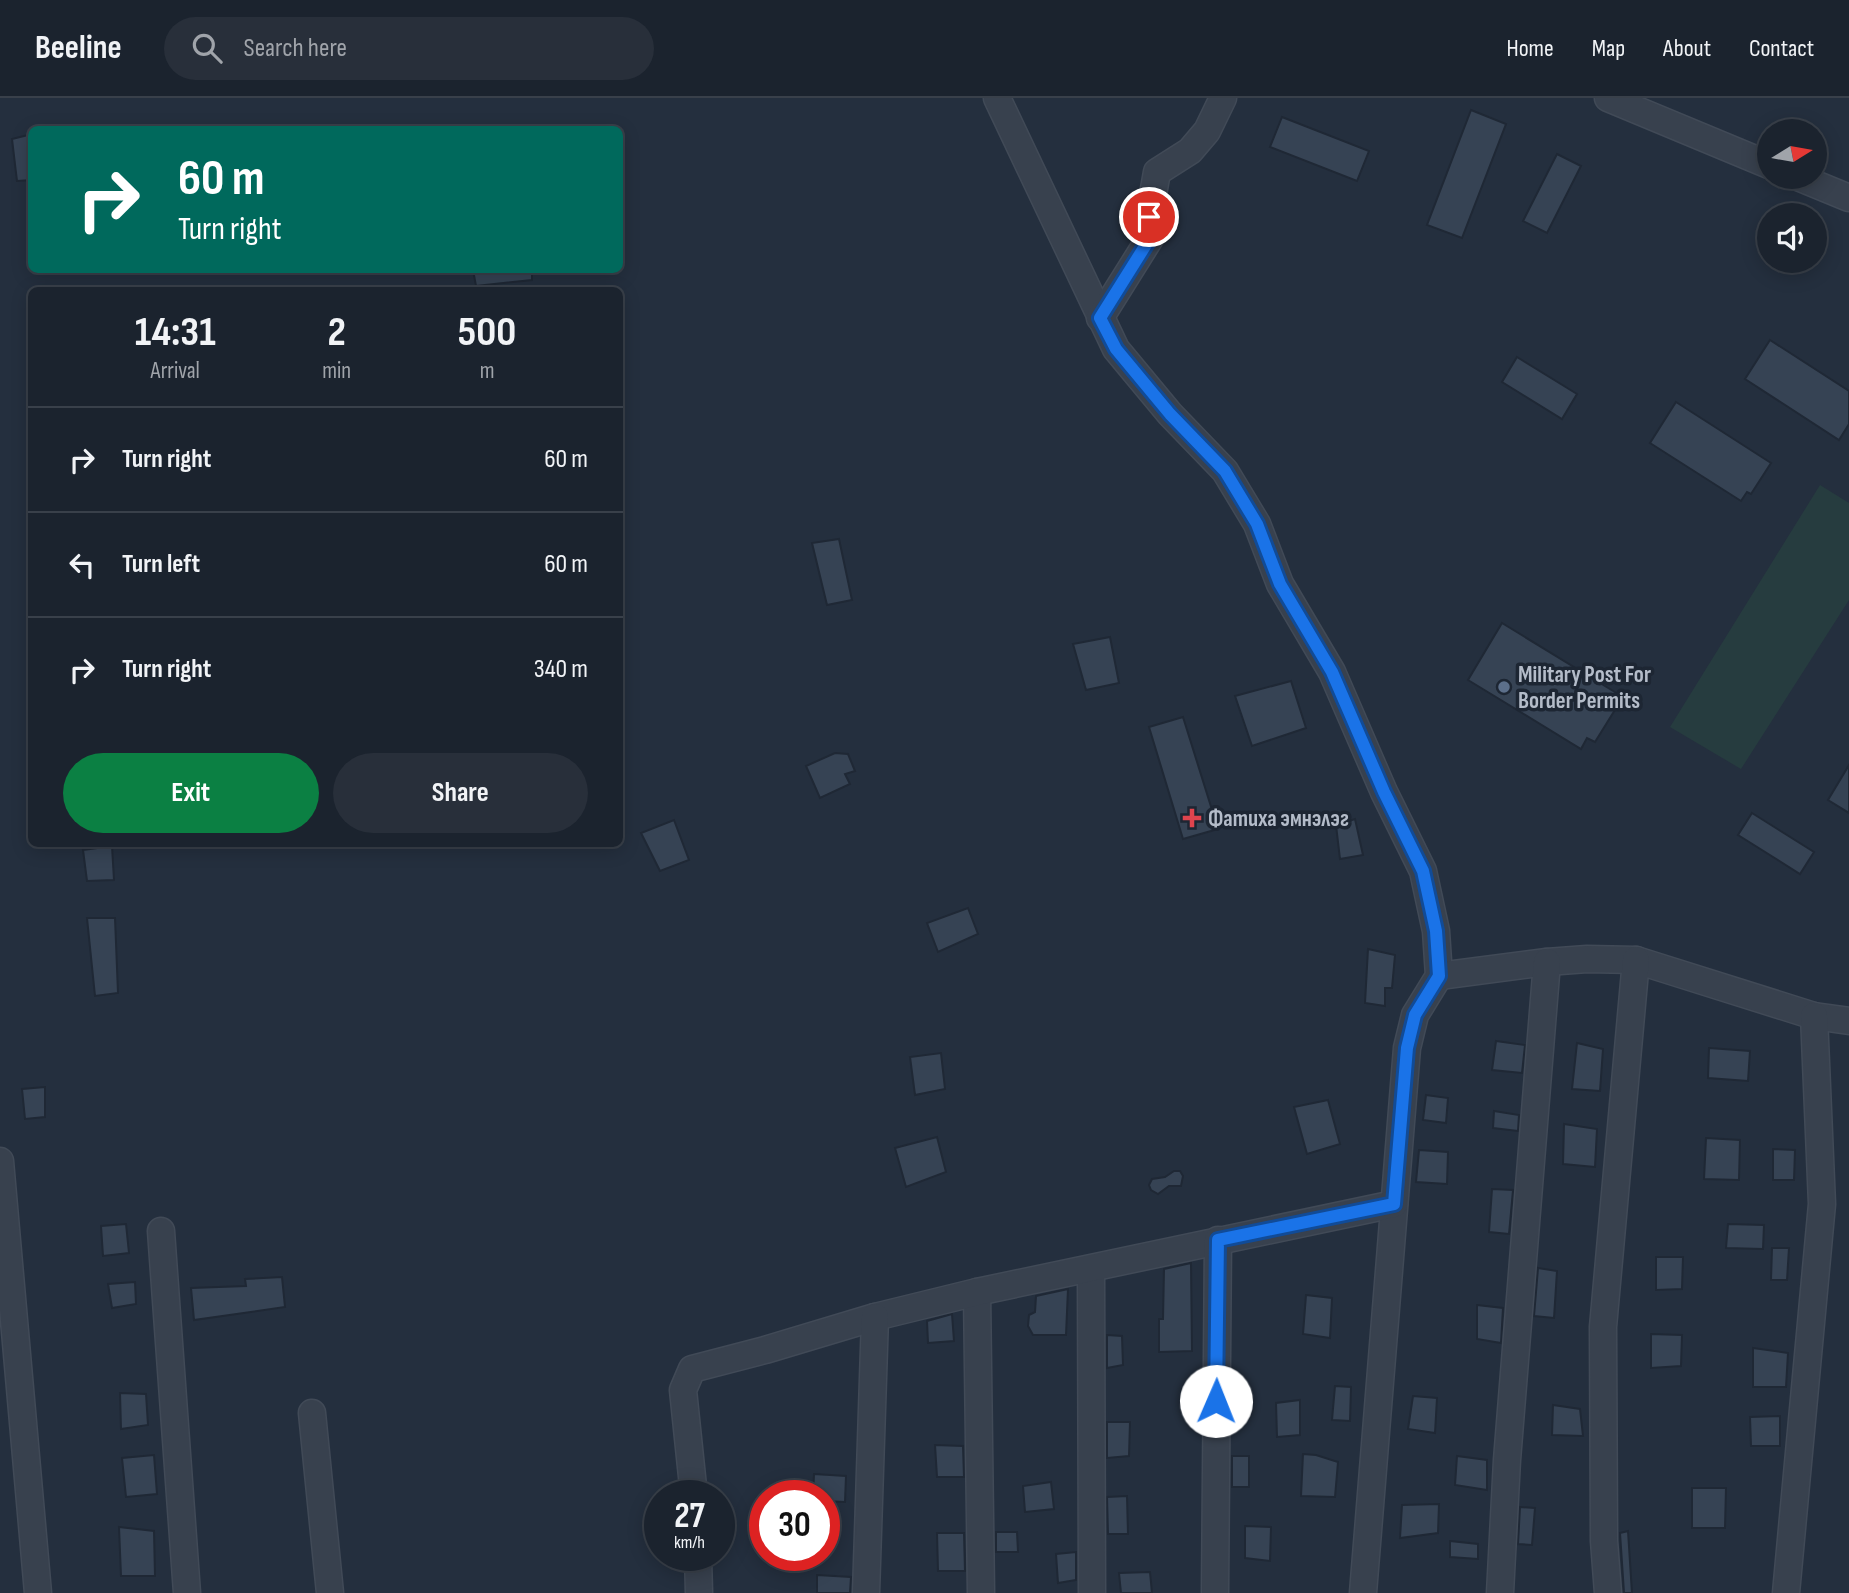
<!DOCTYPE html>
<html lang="en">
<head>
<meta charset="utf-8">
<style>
	body { margin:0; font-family:"Sofia Sans Condensed",sans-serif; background:#282f3a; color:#f1f3f6; height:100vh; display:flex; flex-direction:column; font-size:26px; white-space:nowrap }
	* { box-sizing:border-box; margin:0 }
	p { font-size:23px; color:#a0a4aa }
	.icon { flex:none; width:38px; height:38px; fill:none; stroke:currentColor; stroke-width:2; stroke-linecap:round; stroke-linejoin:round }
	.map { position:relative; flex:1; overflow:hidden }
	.details { position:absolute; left:28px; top:189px; width:595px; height:560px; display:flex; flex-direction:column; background:#1b232e; border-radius:10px; box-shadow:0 4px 18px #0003,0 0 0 2px #39404a }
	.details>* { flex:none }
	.banner { position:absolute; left:28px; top:28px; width:595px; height:147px; border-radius:10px; box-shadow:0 4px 18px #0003,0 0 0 2px #39404a; background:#00695c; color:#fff; overflow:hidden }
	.needle { width:46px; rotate:79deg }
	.fabs { position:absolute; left:1757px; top:21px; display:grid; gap:14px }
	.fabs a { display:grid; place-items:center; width:70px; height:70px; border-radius:50%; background:#1b232e; box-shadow:0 4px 18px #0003,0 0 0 2px #39404a; font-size:35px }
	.speed { position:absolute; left:644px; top:1382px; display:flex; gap:14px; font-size:35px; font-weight:700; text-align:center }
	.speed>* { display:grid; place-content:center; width:91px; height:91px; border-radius:50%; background:#1b232e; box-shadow:0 4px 18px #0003,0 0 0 2px #39404a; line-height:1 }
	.speed small { font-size:18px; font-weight:400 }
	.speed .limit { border:10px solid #d22; background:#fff; color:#111 }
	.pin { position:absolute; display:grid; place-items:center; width:60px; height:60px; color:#fff; margin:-30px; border:4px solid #fff; border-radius:50%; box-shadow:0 2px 7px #0007 }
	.me { position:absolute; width:77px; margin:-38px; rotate:1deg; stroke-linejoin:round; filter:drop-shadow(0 0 5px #0008) }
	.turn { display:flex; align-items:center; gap:24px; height:147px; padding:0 35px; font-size:32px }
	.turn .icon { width:91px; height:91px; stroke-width:2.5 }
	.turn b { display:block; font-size:49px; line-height:60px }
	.eta { display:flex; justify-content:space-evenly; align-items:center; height:119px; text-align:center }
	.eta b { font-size:42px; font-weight:700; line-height:49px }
	.button { display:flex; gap:14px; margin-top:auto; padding:14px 35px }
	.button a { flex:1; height:80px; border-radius:42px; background:#0b8043; color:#fff; font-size:28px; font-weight:700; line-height:80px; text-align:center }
	.button a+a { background:#282f3a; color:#f1f3f6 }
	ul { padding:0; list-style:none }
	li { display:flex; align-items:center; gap:21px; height:105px; padding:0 35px; border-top:2px solid #39404a }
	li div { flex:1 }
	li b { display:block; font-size:26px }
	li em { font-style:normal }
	header { display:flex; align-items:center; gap:42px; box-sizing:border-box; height:98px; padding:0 35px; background:#1b232e; border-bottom:2px solid #39404a }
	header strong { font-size:33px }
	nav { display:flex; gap:38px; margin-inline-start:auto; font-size:24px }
	.search { width:490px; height:63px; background:#282f3a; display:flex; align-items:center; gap:18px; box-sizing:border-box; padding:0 24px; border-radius:38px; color:#a0a4aa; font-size:26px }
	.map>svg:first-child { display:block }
	.green { fill:#263c3f }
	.building { fill:#364354; stroke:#1f2835; stroke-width:2 }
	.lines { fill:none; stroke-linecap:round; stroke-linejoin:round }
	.minor-casing { stroke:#414a57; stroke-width:29 }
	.minor { stroke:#38414e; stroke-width:26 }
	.route-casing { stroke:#114b97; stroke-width:18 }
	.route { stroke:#1a73e8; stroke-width:12 }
	.service-dot { fill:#5c6f8a; stroke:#1d2633; stroke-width:2.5 }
	.health-dot { fill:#e0444e; stroke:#1d2633; stroke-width:2.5 }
	.labels { text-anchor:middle; stroke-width:7; stroke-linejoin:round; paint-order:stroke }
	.poi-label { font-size:23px; font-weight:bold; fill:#b4bcc9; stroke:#1d2633; text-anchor:start }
</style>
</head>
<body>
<header>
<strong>Beeline</strong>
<div class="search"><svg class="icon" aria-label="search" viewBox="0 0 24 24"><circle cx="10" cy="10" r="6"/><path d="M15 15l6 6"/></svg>Search here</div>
<nav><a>Home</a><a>Map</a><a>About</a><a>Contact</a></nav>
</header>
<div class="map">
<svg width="1849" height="1495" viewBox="0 0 1849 1495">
	<rect width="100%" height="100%" fill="#242f3e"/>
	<!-- green -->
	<polygon class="green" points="1820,387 1849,405 1849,502 1741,671 1670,629"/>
	<!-- building -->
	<g class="building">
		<polygon points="1471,12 1506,26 1462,140 1427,127"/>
		<polygon points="1282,19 1369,53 1357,83 1270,49"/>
		<polygon points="32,36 32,82 17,83 12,41"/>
		<polygon points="1557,56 1581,68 1547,135 1523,123"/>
		<polygon points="473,172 532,172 532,182 476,188"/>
		<polygon points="1770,242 1849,293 1849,326 1839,342 1745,281"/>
		<polygon points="1517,259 1577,296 1562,321 1502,284"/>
		<polygon points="1676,304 1771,365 1751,396 1747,394 1741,403 1650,345"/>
		<polygon points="839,441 852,502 827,507 812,445"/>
		<polygon points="1502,525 1623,599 1595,644 1587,640 1581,651 1468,582"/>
		<polygon points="1110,539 1119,585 1086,592 1073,546"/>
		<polygon points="1291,583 1306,630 1252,648 1235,598"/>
		<polygon points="1183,619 1218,731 1183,741 1149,629"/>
		<polygon points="835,655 848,656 855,673 845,676 850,686 820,700 806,668"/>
		<polygon points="1849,667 1849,715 1828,702"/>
		<polygon points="1752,715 1814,754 1800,776 1738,737"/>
		<polygon points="1355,721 1363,757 1340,761 1336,727"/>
		<polygon points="674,722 689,762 660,773 641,735"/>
		<polygon points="112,748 114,782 87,783 83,752"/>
		<polygon points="968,810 978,836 938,854 927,825"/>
		<polygon points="87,820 115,820 118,895 95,898"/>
		<polygon points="1368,851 1395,857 1392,890 1385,890 1385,908 1365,905"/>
		<polygon points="1496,943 1525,947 1522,975 1492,972"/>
		<polygon points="1577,945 1603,951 1600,993 1572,991"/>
		<polygon points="1709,950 1750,953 1748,983 1708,980"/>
		<polygon points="941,955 945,991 915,997 910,959"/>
		<polygon points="45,989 45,1019 25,1021 22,991"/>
		<polygon points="1426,997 1448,1000 1446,1025 1423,1022"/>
		<polygon points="1328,1002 1340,1046 1307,1056 1294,1009"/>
		<polygon points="1494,1013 1519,1017 1518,1033 1493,1030"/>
		<polygon points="1564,1026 1597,1031 1595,1069 1563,1066"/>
		<polygon points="937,1039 946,1074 906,1089 895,1050"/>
		<polygon points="1706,1040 1740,1042 1739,1082 1704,1081"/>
		<polygon points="1773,1051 1795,1052 1794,1082 1773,1082"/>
		<polygon points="1419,1052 1448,1054 1447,1086 1416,1084"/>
		<polygon points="1174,1073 1180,1073 1183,1078 1181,1088 1169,1088 1158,1096 1151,1092 1149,1087 1152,1081 1165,1079"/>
		<polygon points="1492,1091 1513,1092 1509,1136 1489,1134"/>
		<polygon points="126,1126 129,1155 103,1158 101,1128"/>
		<polygon points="1728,1126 1764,1127 1763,1151 1726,1150"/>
		<polygon points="1772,1150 1789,1150 1787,1182 1771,1182"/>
		<polygon points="1656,1159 1683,1159 1682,1191 1656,1192"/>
		<polygon points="1191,1165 1192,1253 1159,1254 1159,1221 1163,1221 1164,1171"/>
		<polygon points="1538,1170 1557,1173 1554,1220 1534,1218"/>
		<polygon points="282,1179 285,1209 194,1222 191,1190 246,1188 245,1181"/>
		<polygon points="135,1184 136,1206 112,1210 108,1186"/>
		<polygon points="1068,1191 1066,1237 1033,1237 1028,1228 1029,1217 1035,1214 1036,1198"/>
		<polygon points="1306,1197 1332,1200 1330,1240 1303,1236"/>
		<polygon points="1477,1207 1503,1210 1501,1245 1477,1241"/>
		<polygon points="952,1216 954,1243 928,1245 927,1223"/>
		<polygon points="1651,1236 1682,1237 1681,1268 1651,1270"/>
		<polygon points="1107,1237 1122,1238 1123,1267 1107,1270"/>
		<polygon points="1753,1250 1788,1255 1786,1289 1753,1289"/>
		<polygon points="1335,1288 1351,1289 1350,1323 1332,1322"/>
		<polygon points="120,1295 146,1296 148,1327 121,1331"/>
		<polygon points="1413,1298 1437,1300 1435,1335 1408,1331"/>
		<polygon points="1300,1302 1300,1337 1277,1339 1276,1305"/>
		<polygon points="1553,1307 1580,1311 1583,1338 1552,1337"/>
		<polygon points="1780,1318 1780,1348 1751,1348 1750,1319"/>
		<polygon points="1107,1324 1130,1324 1129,1358 1107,1360"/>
		<polygon points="935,1347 963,1348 964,1379 937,1379"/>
		<polygon points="1303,1356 1316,1357 1338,1364 1335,1399 1301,1398"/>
		<polygon points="154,1357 157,1396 126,1399 122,1360"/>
		<rect x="1232" y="1358" width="17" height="31"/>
		<polygon points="1457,1358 1487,1362 1487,1392 1455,1387"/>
		<polygon points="814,1376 846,1378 845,1404 824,1403 824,1398 813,1398"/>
		<polygon points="1051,1384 1054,1411 1025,1414 1023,1388"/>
		<polygon points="1692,1390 1726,1390 1725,1430 1692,1430"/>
		<polygon points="1127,1398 1128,1436 1108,1436 1107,1399"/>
		<polygon points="1439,1406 1438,1435 1400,1440 1402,1407"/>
		<polygon points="1520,1409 1535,1410 1532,1447 1518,1446"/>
		<polygon points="1245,1428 1271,1429 1270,1463 1245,1460"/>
		<polygon points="119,1429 154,1433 155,1478 121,1478"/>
		<polygon points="1628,1433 1632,1495 1624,1495 1620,1435"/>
		<polygon points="996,1434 1017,1434 1018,1454 996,1454"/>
		<polygon points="937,1435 964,1435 965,1473 938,1473"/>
		<polygon points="1450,1443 1478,1446 1478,1461 1450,1459"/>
		<polygon points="1076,1454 1076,1482 1058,1485 1056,1456"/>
		<polygon points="1150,1474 1152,1495 1121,1495 1119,1475"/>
		<polygon points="817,1477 851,1479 850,1495 817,1495"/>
	</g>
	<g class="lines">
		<defs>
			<g id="minor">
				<polyline points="997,0 1116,251 1170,316 1225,373 1257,426 1280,486 1332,574 1384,694 1423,773 1436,833 1439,878 1415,917 1407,950 1363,1495"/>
				<polyline points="1608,0 1769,67"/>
				<polyline points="1798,79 1849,100"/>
				<polyline points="1100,220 1152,137 1149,119 1157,74 1190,53 1207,33 1223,0"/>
				<polyline points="1439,878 1547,864 1587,861 1636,862 1814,918 1849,923"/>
				<polyline points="0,1063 38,1495"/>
				<polyline points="161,1133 187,1495"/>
				<polyline points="1091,1171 1092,1495"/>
				<polyline points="977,1194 981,1495"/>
				<polyline points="312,1315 330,1495"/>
				<polyline points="694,1398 683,1292 692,1271 765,1252 875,1219 977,1194 1394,1106"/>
				<polyline points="698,1458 699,1495"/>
				<polyline points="866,1495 875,1219"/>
				<polyline points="1215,1495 1218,1142"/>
				<polyline points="1500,1495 1507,1362 1547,864"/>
				<polyline points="1608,1495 1604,1443 1603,1229 1636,862"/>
				<polyline points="1786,1495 1822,1106 1814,918"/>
			</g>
		</defs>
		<!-- minor casing -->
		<use href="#minor" class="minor-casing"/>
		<!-- minor -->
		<use href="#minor" class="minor"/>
	</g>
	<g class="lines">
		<defs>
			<polyline id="route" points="1149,119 1152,137 1100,220 1116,251 1170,316 1225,373 1257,426 1280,486 1332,574 1384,694 1423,773 1436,833 1439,878 1415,917 1407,950 1394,1106 1218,1142 1216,1303"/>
		</defs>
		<!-- route casing -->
		<use href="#route" class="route-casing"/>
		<!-- route -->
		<use href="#route" class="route"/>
	</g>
	<!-- markers -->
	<circle class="service-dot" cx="1504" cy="589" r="7"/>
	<path class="health-dot" d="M1188.5 709.5h7v7h7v7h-7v7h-7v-7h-7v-7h7z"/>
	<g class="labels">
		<!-- poi labels -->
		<g class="poi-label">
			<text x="1518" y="584">Military Post For<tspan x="1518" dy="26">Border Permits</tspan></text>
			<text x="1208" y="728">Фатиха эмнэлэг</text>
		</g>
	</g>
</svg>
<div class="fabs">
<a><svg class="needle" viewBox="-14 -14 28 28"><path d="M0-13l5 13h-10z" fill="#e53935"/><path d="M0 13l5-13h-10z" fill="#a0a4aa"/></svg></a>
<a><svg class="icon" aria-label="sound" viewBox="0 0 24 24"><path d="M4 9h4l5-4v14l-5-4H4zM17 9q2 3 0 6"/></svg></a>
</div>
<div class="speed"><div>27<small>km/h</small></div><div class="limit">30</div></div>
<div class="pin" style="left:1149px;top:119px;background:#d93025"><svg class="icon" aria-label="arrive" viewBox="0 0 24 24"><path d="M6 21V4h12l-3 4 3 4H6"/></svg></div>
<svg class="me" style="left:1216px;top:1303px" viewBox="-20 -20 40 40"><circle r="19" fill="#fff"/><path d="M0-13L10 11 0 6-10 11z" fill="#1a73e8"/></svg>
<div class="banner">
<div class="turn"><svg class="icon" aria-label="right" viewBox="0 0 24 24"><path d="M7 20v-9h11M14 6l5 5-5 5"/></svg><div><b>60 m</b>Turn right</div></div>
</div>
<section class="details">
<div class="eta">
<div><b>14:31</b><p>Arrival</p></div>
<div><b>2</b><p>min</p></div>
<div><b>500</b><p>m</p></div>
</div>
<ul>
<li><svg class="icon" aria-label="right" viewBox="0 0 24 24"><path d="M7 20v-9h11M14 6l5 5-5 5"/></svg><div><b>Turn right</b></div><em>60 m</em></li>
<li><svg class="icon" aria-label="left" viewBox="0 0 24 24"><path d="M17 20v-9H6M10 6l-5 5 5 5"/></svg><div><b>Turn left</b></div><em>60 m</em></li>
<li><svg class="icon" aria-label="right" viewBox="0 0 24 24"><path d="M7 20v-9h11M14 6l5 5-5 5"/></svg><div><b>Turn right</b></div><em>340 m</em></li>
</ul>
<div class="button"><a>Exit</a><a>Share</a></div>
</section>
</div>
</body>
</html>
